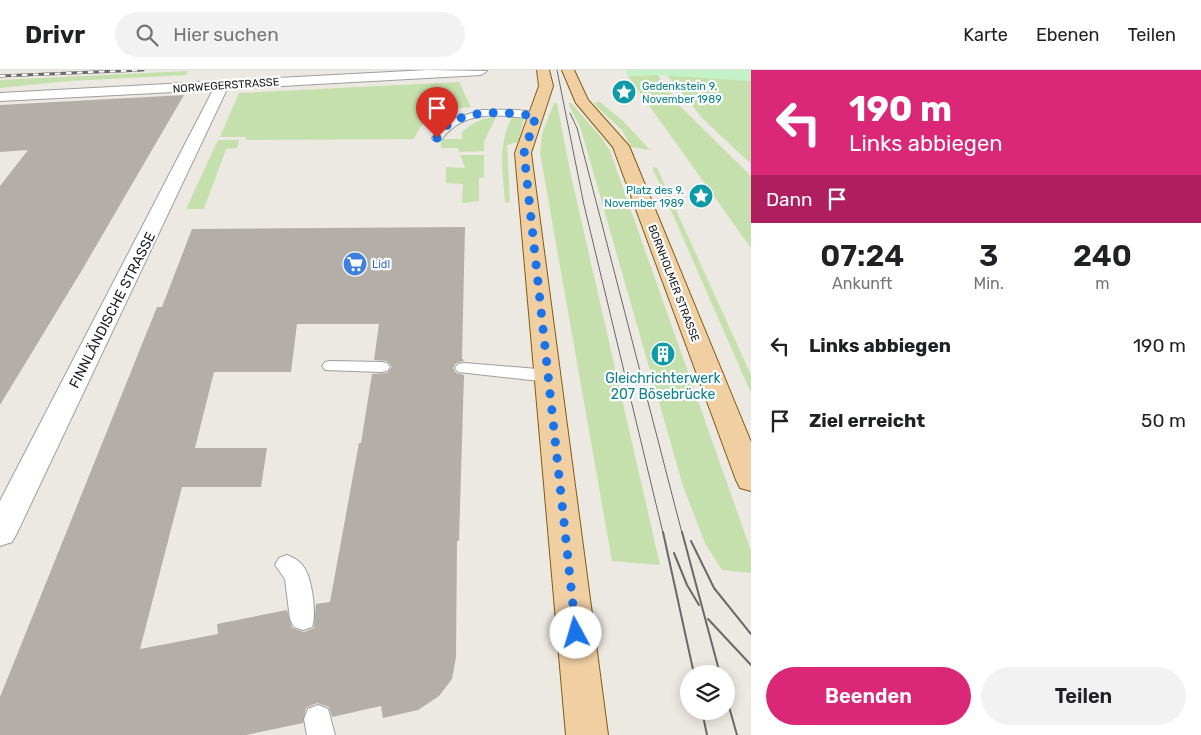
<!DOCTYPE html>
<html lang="de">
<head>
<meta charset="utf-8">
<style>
	body { margin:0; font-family:Rubik,sans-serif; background:#f2f2f2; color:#202124; height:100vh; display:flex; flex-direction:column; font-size:19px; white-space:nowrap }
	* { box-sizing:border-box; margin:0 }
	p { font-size:16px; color:#757577 }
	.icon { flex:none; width:28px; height:28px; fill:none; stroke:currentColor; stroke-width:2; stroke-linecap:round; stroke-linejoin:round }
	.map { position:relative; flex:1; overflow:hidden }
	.panel { display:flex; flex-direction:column; background:#fff; width:450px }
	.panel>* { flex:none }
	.guide { background:#db2777; color:#fff; overflow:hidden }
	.controls { position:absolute; left:680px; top:595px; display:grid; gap:10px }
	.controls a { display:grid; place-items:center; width:55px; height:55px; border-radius:50%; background:#fff; box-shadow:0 2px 12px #0003; font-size:25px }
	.pin { position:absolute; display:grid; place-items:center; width:42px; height:42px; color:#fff; margin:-51px -21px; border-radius:50% 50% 50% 0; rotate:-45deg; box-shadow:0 0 5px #0007 }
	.pin .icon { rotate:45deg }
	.me { position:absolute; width:55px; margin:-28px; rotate:354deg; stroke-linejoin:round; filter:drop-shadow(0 0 4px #0008) }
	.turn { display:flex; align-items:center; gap:18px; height:105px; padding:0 15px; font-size:22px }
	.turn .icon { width:65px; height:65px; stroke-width:2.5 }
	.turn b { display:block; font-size:35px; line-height:42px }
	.then { display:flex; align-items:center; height:48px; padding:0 15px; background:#0003; gap:10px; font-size:19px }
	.eta { display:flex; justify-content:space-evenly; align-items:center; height:85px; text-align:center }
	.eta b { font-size:30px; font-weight:600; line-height:35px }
	.button { display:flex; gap:10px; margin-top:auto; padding:10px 15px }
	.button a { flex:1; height:58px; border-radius:30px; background:#db2777; color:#fff; font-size:20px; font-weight:600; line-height:58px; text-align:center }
	.button a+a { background:#f2f2f2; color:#202124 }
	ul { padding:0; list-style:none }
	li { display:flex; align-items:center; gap:15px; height:75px; padding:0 15px }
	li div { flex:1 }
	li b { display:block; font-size:19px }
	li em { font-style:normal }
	header { display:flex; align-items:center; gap:30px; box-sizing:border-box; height:70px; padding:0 25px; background:#fff; border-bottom:1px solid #e0e0e0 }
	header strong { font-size:24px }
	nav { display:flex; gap:28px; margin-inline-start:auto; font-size:18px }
	.search { width:350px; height:45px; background:#f2f2f2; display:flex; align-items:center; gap:12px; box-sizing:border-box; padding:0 18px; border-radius:28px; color:#757577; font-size:19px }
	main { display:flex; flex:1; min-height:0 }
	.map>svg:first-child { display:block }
	.grass { fill:#c6e0ad }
	.park { fill:#c3f2c7 }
	.building { fill:#b4aea8; fill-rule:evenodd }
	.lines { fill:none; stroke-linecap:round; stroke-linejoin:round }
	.service-casing { stroke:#9f9f9f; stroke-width:2 }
	.minor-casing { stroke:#9f9f9f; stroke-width:2 }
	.primary-casing { stroke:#815d11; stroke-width:2 }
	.service { fill:#fff; fill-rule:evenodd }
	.minor { fill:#fff; fill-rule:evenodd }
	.primary { fill:#f0cfa3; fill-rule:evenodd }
	.tram-far1 { stroke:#696969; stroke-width:1 }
	.tram { stroke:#696969; stroke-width:2 }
	.rail-casing { stroke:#696969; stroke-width:3 }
	.rail { stroke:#fff; stroke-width:2; stroke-dasharray:5.5; stroke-linecap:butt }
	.route { stroke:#1a73e8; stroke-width:9; stroke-dasharray:0 16.2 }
	.labels { text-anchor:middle; stroke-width:4.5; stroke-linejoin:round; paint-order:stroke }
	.far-street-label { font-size:11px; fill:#1b1b1b; stroke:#fff }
	.far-culture-label { font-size:11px; fill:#0d838f; stroke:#fff; text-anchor:start }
	.far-shop-label { font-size:11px; fill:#366cbe; stroke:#fff; text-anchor:start }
	.street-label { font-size:14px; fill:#1b1b1b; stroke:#fff }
	.culture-label { font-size:14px; fill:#0d838f; stroke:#fff }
</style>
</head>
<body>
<header>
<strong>Drivr</strong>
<div class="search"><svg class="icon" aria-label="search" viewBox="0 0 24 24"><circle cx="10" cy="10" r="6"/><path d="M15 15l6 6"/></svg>Hier suchen</div>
<nav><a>Karte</a><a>Ebenen</a><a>Teilen</a></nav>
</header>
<main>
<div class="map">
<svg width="751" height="665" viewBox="0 0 751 665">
	<rect width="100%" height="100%" fill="#ece8e2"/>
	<!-- grass -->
	<g class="grass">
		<polygon points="188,1 186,5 69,11 0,18 0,10"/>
		<polygon points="666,4 751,5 751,94 703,49"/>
		<polygon points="658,5 680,36 751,106 751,178 628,6"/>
		<path d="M459,12L471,37C443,40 426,41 414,69L246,70V67H220L239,23Z"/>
		<polygon points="594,32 600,32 623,51 650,80 631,77 622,60 596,36"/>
		<polygon points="554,33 557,33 570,101 660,495 612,491 540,83 542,64"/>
		<polygon points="568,33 571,33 601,67 610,81 751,481 751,503 722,500 705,473 683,416 581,59"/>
		<path d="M513,46L524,49L518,72L507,75L510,132L505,133C503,103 497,72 513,46Z"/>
		<path d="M496,47L484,72V81L459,82L458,78H441V69H462V62C473,53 481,48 496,47Z"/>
		<polygon points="218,70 239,70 237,78 226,79 204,139 186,139"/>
		<polygon points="460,85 484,85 484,108 479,108 479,131 462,133 463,114 446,113 446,97 465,98"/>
		<polygon points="652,97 657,98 751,305 751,323"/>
	</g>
	<!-- park -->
	<polygon class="park" points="625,0 751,0 751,11 658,5 628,6"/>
	<!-- building -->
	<g class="building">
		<polygon points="184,25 82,200 0,335 0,116 28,80 0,82 0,35"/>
		<path d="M465,157L462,288L464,291L456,293L453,298L456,303L464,305L459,471H457L456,587L452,609L439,626L418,640L383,648L381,636L332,647L329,637L317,633L306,638L303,653L246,665H0V627L157,237H162L192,159ZM297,254H379L374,290L387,291L392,297L387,303L372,304L361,373H359L330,532L316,534L314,558L304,562L292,558L287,540L217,554L218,564L140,579L182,417H261L267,378H195L214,302H291Z"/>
	</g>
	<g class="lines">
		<defs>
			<g id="service">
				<path d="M482,40C495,40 532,38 541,46L536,49C501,45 464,38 441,70H433L432,68L446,51Z"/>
				<polygon points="331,291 381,292 387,293 390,297 387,301 381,302 325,300 322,296 325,292"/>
				<polygon points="464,293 549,300 555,302 558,306 555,310 549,312 458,302 455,298 458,294"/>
				<path d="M287,485C295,488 301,492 305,499C312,510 317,546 312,557L303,560L294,557L290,549L285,509L275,495L279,488Z"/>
				<polygon points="318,635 328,639 335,665 307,665 304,649 308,639"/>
			</g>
			<polygon id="minor" points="428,0 487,1 481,5 227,19 17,463 12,472 0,476 0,431 213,20 0,31 0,23"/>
			<g id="primary">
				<polygon points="537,0 549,0 553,16 531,83 608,665 566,665 515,83 539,16"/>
				<polygon points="562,0 574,0 588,30 629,76 751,372 751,421 740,418 736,410 613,77 576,33"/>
			</g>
		</defs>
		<!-- service casing -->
		<use href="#service" class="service-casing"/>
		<!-- minor casing -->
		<use href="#minor" class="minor-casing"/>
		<!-- primary casing -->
		<use href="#primary" class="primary-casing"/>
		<!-- service -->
		<use href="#service" class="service"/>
		<!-- minor -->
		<use href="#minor" class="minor"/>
		<!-- primary -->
		<use href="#primary" class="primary"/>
		<!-- tram-far1 -->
		<g class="tram-far1">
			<polyline points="557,0 584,135 663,463"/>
			<polyline points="570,43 577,58 682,463"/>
		</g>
		<!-- tram -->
		<g class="tram">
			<polyline points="663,462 694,604"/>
			<polyline points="682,462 720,604"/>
			<polyline points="691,471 714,518 751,564"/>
			<polyline points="674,483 687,515 699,535"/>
			<polyline points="708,549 751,595"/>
			<polyline points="726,626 737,665"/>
			<polyline points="702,641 707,665"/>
		</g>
		<defs>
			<polyline id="rail" points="0,6 143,0"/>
		</defs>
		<!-- rail casing -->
		<use href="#rail" class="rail-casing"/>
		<!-- rail -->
		<use href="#rail" class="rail"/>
	</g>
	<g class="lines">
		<!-- route -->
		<path class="route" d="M437,68C441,63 445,56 450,53C476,38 509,43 536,46L524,83L576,563"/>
	</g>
	<!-- icons -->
	<defs>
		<symbol id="sight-disc" viewBox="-11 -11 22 22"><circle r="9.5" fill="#0f9aa8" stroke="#fff"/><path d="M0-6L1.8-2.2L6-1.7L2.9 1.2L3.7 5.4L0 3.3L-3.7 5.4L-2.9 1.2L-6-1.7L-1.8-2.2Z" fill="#fff"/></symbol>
		<symbol id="supermarket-disc" viewBox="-11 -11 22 22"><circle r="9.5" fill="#3f7fe0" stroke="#fff"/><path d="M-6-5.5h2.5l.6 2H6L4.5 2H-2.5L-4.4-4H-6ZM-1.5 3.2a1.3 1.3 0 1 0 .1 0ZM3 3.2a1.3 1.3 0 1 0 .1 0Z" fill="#fff"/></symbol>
		<symbol id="building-disc" viewBox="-11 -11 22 22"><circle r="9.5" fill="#0f9aa8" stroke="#fff"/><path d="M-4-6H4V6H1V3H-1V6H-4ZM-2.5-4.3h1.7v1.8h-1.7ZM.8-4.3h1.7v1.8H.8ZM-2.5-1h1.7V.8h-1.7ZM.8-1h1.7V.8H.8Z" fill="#fff"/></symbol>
	</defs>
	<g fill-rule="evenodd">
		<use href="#sight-disc" x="610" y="8" width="28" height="28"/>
		<use href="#sight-disc" x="687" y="112" width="28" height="28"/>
		<use href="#supermarket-disc" x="341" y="180" width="28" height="28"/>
		<use href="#building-disc" x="649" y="270" width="28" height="28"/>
	</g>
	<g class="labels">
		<!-- far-street labels -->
		<g class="far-street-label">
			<text transform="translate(226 15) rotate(-4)" y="4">NORWEGERSTRASSE</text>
			<text transform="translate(674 213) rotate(69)" y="4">BORNHOLMER STRASSE</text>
		</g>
		<!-- far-culture labels -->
		<g class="far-culture-label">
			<text x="642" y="20">Gedenkstein 9.<tspan x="642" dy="13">November 1989</tspan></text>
			<text x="684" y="124" text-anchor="end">Platz des 9.<tspan x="684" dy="13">November 1989</tspan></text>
		</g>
		<!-- far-shop labels -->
		<g class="far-shop-label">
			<text x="372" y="198">Lidl</text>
		</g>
		<!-- street labels -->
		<g class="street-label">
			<text transform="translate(112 240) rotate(-63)" y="5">FINNLÄNDISCHE STRASSE</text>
		</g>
		<!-- culture labels -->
		<g class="culture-label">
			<text x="663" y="313">Gleichrichterwerk<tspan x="663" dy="16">207 Bösebrücke</tspan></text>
		</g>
	</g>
</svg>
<div class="controls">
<a><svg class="icon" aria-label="layers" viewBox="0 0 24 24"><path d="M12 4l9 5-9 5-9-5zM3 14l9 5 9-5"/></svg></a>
</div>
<div class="pin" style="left:437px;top:68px;background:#d93025"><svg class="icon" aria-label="arrive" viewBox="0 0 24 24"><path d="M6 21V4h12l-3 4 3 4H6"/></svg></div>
<svg class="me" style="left:576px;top:563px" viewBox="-20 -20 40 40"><circle r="19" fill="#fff"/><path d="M0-13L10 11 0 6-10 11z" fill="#1a73e8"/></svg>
</div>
<section class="panel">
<div class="guide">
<div class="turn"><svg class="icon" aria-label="left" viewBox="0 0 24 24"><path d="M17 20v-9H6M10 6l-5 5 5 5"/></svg><div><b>190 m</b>Links abbiegen</div></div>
<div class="then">Dann<svg class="icon" aria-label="arrive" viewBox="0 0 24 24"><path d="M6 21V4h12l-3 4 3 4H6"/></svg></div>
</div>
<div class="eta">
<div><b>07:24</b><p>Ankunft</p></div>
<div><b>3</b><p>Min.</p></div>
<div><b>240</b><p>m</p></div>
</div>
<ul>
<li><svg class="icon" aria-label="left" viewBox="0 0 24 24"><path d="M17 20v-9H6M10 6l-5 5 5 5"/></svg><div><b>Links abbiegen</b></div><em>190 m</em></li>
<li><svg class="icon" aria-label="arrive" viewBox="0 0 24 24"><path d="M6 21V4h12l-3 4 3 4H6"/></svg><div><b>Ziel erreicht</b></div><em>50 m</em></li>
</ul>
<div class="button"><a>Beenden</a><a>Teilen</a></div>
</section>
</main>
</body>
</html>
